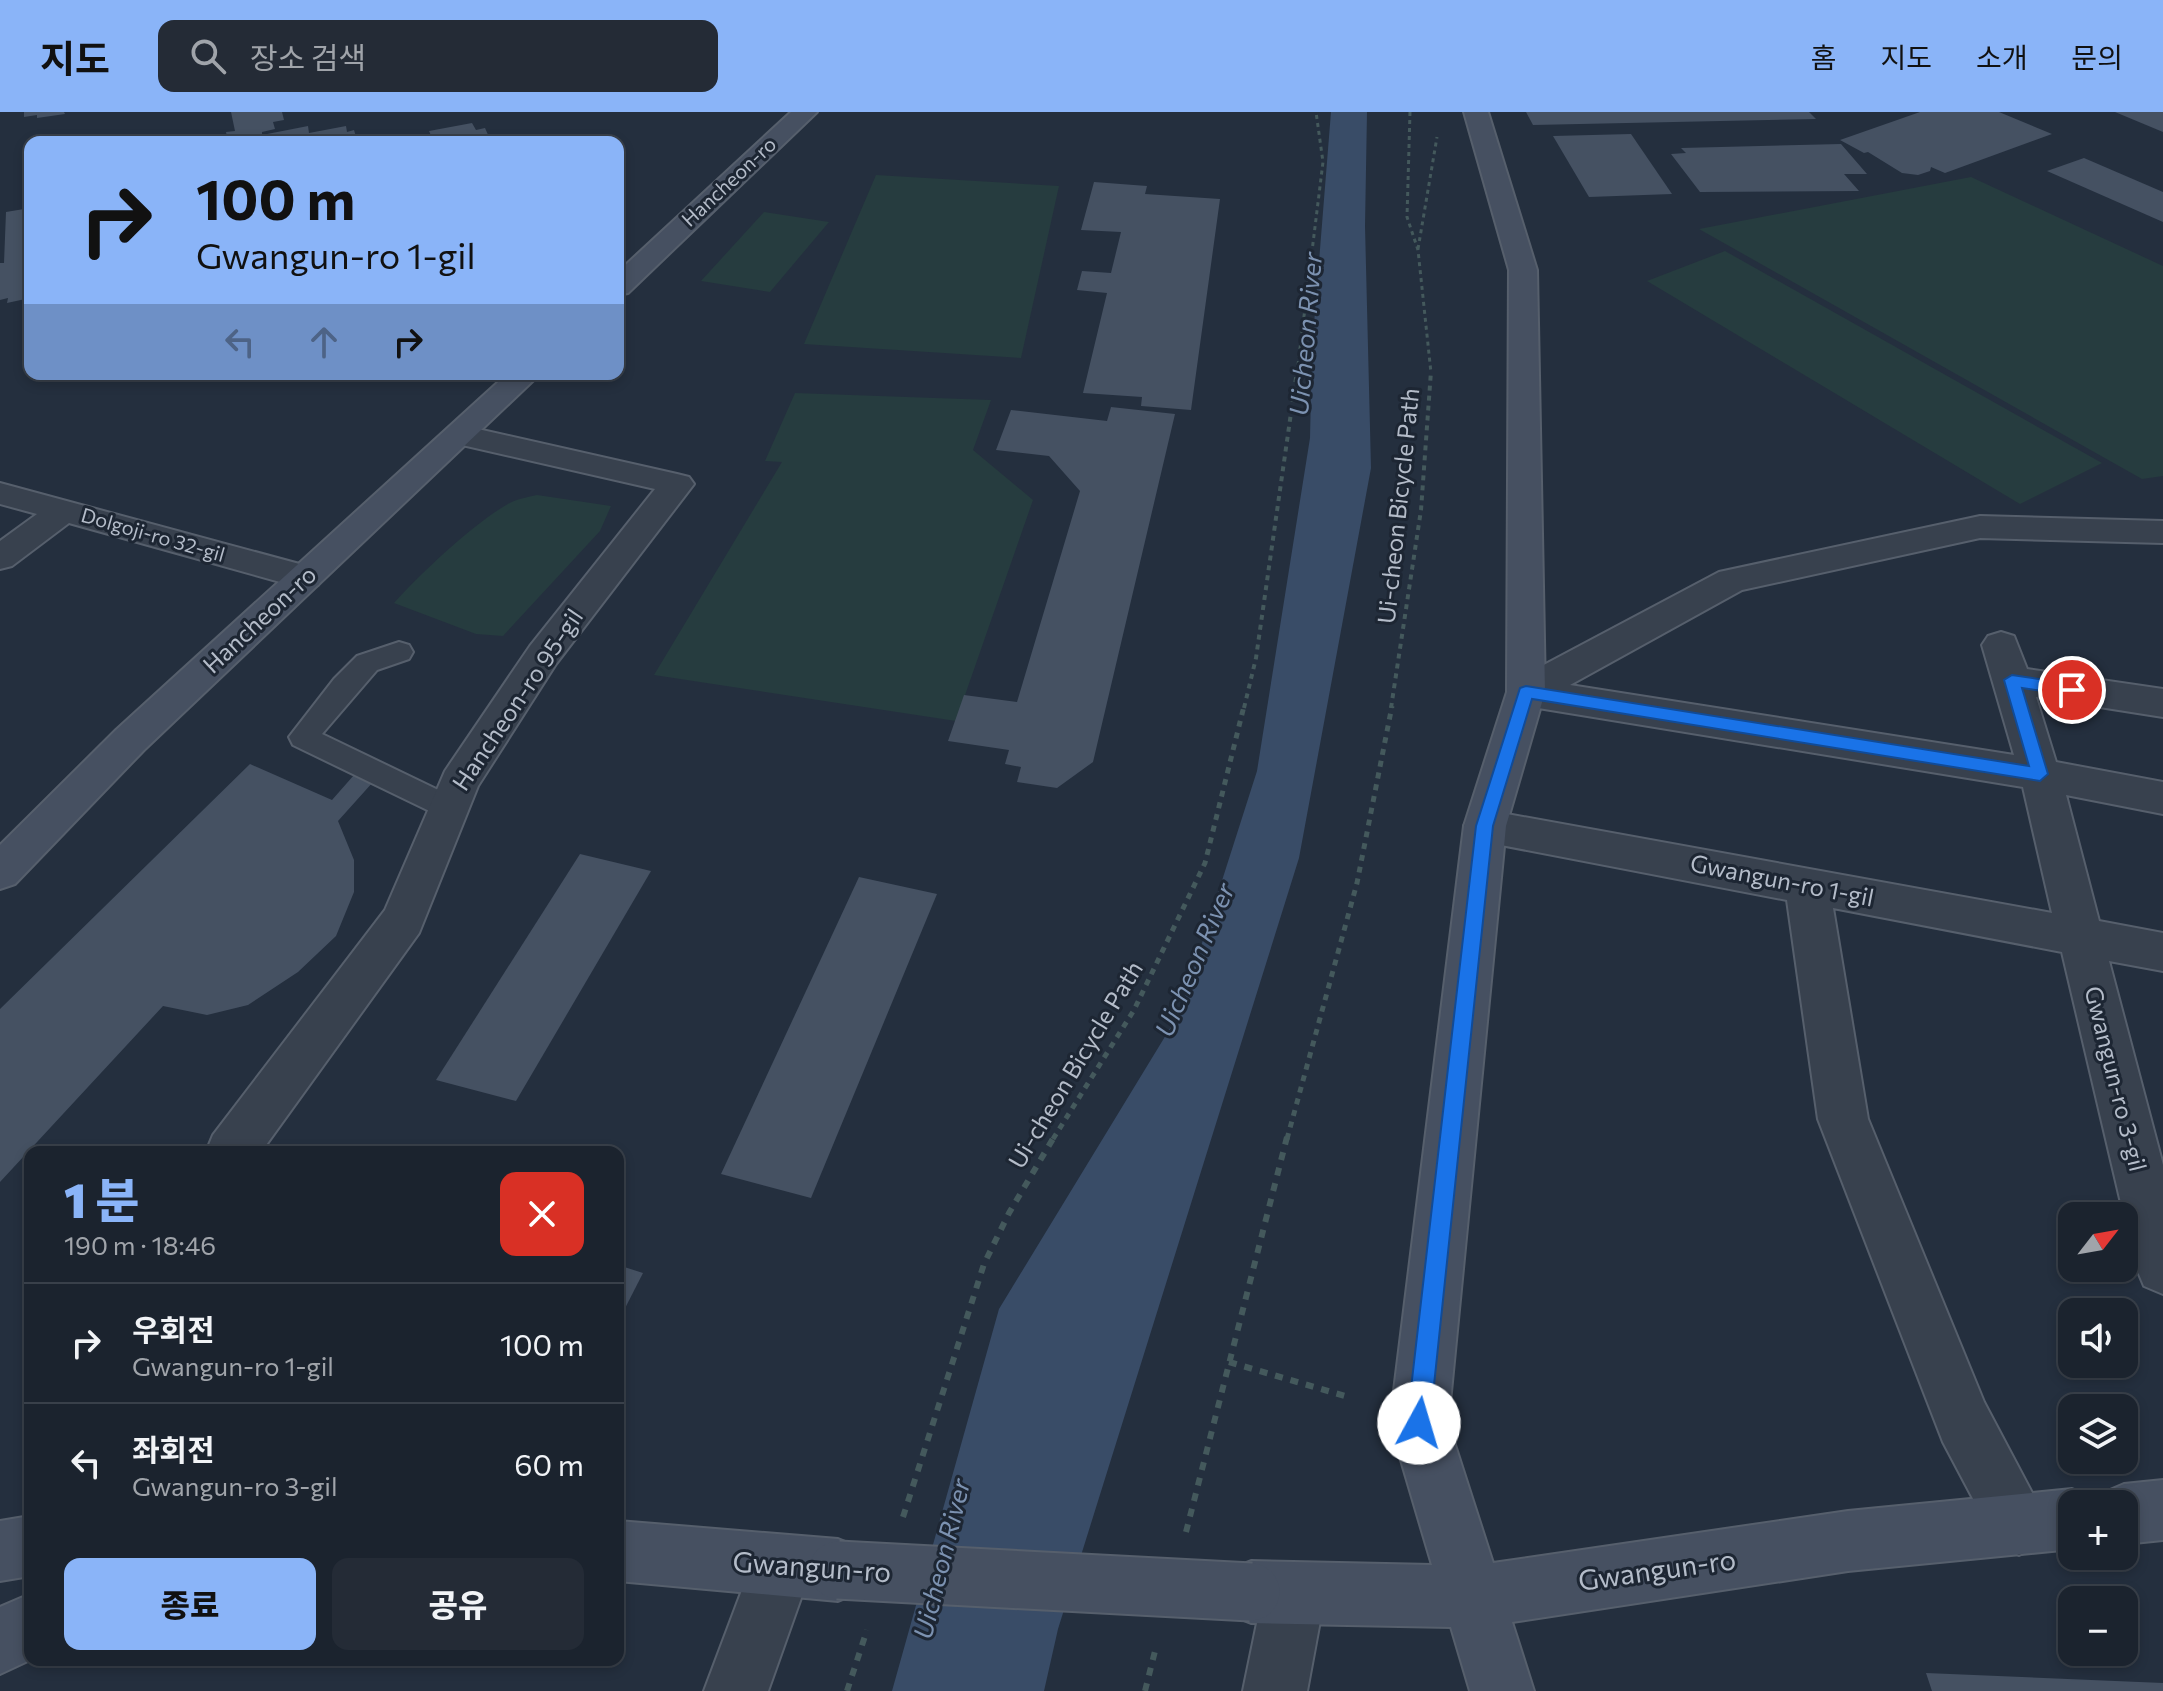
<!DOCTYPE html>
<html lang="ko">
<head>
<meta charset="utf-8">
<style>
	body { margin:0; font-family:Commissioner,"Noto Sans KR",sans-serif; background:#242b36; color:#f1f3f6; height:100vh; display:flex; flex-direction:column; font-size:30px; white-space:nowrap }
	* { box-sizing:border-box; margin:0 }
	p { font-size:26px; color:#a0a4aa }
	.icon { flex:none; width:44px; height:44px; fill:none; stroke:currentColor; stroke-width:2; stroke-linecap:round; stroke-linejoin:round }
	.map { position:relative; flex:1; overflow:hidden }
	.details { position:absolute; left:24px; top:1034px; width:600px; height:520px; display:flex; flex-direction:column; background:#1b232e; border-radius:16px; box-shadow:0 4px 12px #0003,0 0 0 2px #39404a }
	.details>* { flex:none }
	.hud { position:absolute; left:24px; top:24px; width:600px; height:244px; border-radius:16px; box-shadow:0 4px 12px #0003,0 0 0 2px #39404a; background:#8ab4f8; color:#111; overflow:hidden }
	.needle { width:52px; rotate:59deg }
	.fabs { position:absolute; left:2058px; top:1090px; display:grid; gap:16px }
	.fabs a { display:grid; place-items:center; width:80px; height:80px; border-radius:16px; background:#1b232e; box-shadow:0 4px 12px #0003,0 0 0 2px #39404a; font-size:40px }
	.pin { position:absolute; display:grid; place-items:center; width:68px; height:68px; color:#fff; margin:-34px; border:4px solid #fff; border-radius:50%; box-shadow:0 2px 8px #0007 }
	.me { position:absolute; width:88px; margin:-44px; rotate:6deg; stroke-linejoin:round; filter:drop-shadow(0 0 6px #0008) }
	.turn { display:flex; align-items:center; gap:28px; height:168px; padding:0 40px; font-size:36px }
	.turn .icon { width:104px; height:104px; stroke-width:2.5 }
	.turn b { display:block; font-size:56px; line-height:68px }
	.lanes { display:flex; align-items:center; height:76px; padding:0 40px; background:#0003; justify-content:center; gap:40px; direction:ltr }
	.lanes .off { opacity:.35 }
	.round { display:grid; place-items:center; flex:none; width:84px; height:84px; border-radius:16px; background:#242b36 }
	.summary { display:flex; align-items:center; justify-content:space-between; height:136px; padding:0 40px }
	h1 { font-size:48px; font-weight:800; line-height:60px; color:#8ab4f8 }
	.cta { display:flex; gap:16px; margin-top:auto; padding:16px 40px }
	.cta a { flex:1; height:92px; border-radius:16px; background:#8ab4f8; color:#111; font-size:32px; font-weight:800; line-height:92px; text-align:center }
	.cta a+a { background:#242b36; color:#f1f3f6 }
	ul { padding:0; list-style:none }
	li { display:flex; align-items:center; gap:24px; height:120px; padding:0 40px; border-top:2px solid #39404a }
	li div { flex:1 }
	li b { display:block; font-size:30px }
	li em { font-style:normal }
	header { display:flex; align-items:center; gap:48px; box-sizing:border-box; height:112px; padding:0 40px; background:#8ab4f8; color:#111 }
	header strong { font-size:38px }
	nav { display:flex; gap:44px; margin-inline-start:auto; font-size:28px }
	.search { width:560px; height:72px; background:#242b36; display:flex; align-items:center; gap:20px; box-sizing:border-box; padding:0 28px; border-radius:16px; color:#a0a4aa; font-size:30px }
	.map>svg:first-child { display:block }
	.green { fill:#263c3f }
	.water { fill:#394c67 }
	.building { fill:#455162 }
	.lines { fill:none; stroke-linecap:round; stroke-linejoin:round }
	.lane-casing { stroke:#565f6c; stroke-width:4 }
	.street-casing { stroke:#565f6c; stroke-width:4 }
	.secondary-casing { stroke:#565f6c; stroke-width:4 }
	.path-far3 { stroke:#44595c; stroke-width:3; stroke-dasharray:4 4; stroke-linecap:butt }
	.path-far2 { stroke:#44595c; stroke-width:4; stroke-dasharray:5 5; stroke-linecap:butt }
	.path-far1 { stroke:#44595c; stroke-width:5; stroke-dasharray:6 6; stroke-linecap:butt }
	.path { stroke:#44595c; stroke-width:6; stroke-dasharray:8 8; stroke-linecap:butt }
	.lane { fill:#38414e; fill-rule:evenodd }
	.street { fill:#38414e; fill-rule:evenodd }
	.secondary { fill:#465061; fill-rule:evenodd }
	.secondary-bridge-casing { stroke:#565f6c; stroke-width:61; stroke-linecap:butt }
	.secondary-bridge { stroke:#465061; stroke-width:57 }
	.route { fill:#1a73e8; stroke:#114b97; stroke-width:2 }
	.labels { text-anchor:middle; stroke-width:6; stroke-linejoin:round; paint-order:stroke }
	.far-street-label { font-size:20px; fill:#b4bcc9; stroke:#1d2633 }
	.street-label { font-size:24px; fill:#b4bcc9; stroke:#1d2633 }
	.water-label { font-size:26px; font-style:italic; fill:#7c92b1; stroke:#1d2633 }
	.near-street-label { font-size:28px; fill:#b4bcc9; stroke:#1d2633 }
</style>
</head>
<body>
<header>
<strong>지도</strong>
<div class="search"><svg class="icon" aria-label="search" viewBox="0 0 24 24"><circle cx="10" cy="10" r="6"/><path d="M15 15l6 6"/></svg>장소 검색</div>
<nav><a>홈</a><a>지도</a><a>소개</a><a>문의</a></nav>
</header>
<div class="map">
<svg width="2163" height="1579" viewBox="0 0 2163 1579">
	<rect width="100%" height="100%" fill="#242f3e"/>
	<!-- green -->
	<g class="green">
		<polygon points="876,63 1059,74 1021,246 804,232"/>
		<polygon points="1971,65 2163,154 2163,364 2142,367 1699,117"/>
		<polygon points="764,100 829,110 770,180 701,169"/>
		<polygon points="1725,139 2102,351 2020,392 1647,169"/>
		<polygon points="795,281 991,288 973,338 1033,388 956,609 654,563 782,350 765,349"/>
		<path d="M537,383L611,394L600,419L503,524L476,522L394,491C420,462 474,411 508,392C516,387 528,385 537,383Z"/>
	</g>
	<!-- water -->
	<polygon class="water" points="1331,0 1367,0 1365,114 1371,356 1299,746 1058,1517 1044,1579 892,1579 999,1197 1180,900 1257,659 1310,326 1312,237"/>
	<!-- building -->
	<g class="building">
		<polygon points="24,0 64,0 65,2 37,6 37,3 24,5"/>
		<polygon points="231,0 282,0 284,8 273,10 275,17 262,20 262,23 308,14 309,21 346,14 347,20 354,18 357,28 228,30 226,20 235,19"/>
		<polygon points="1526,0 1809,0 1816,7 1533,13"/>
		<polygon points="1920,0 1999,0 2052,22 1945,61 1931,55 1930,59 1918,63 1902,61 1868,40 1864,41 1840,28"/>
		<polygon points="2115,0 2163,0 2163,20"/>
		<polygon points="472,11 476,18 485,16 489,25 484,28 511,22 514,30 434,30 429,19"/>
		<polygon points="1631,22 1672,82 1589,85 1553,24"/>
		<polygon points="1841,32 1867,62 1844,62 1859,79 1700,80 1671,42 1686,41 1681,36"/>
		<polygon points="2084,46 2163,80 2163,110 2047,59"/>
		<polygon points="1094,70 1147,74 1145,82 1220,87 1191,298 1141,294 1142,285 1083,281 1107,181 1077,178 1082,159 1111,161 1121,120 1081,118"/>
		<polygon points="30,96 30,186 7,191 8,186 0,188 0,151 4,151 6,100"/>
		<polygon points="1111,295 1175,302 1093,650 1057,676 1017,670 1021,655 1005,652 1009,638 948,629 964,583 1017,590 1080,379 1049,344 996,338 1011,298 1107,309"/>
		<polygon points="250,652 332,688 354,663 373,670 338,709 354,748 354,780 336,824 298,860 248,893 207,903 163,894 0,1070 0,897"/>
		<polygon points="580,742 651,759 516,989 436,968"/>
		<polygon points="859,765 937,782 811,1086 721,1062"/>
		<polygon points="618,1153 643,1161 618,1210"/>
		<polygon points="1926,1561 2163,1571 2163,1579 1932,1579"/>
	</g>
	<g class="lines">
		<defs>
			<polygon id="lane" points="399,530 409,533 413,540 409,547 377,558 322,622 459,688 463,696 459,704 448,708 293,633 289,625 334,567 357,544"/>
			<g id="street">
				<polygon points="460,313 677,362 689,365 694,372 556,552 478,674 419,821 261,1040 206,1040 213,1023 385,798 445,659 530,534 655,377 449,330 444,323 449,316"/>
				<polygon points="0,371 318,457 323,465 318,473 305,477 69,411 12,454 0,457 0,429 37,402 0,392"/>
				<polygon points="1980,404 2163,409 2163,431 1980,426 1742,478 1570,573 2014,643 1982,533 1988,524 2001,520 2014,524 2027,557 2163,577 2163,605 2036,585 2056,650 2163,670 2163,702 2066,683 2099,809 2163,821 2163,859 2109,849 2163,1053 2163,1182 2144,1174 2136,1155 2062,840 1833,796 1868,1007 1984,1290 2049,1413 2040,1434 2019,1443 1998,1434 1943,1330 1818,1007 1787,788 1485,730 1470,726 1464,714 1470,702 1485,698 2052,801 2023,675 1526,594 1512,590 1507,580 1512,570 1719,460"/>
				<polygon points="781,1424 803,1433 812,1455 768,1579 704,1579 759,1433"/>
				<polygon points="1294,1451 1316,1460 1325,1482 1307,1579 1243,1579 1263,1482 1272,1460"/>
			</g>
			<g id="secondary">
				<polygon points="791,0 817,0 628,181 618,183 618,160"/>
				<polygon points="1464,0 1488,0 1537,158 1545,580 1506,714 1448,1311 1493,1451 1848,1399 2072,1377 2093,1386 2096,1392 2072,1392 2072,1437 1848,1459 1512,1510 1534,1579 1470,1579 1451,1515 1251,1511 1229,1502 1220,1480 1229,1458 1251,1449 1432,1453 1390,1311 1464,714 1507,580 1509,158"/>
				<polygon points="507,262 540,262 144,638 15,772 0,777 0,733 116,618"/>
				<polygon points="2163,1368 2163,1428 2124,1432 2124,1392 2098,1392 2103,1381 2124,1372"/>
				<polygon points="30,1404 30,1464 0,1469 0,1409"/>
				<polygon points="618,1409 838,1427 860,1436 869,1458 860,1480 838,1489 618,1469"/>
				<polygon points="30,1482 30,1548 0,1562 0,1495"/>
			</g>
		</defs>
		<!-- lane casing -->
		<use href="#lane" class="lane-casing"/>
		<!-- street casing -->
		<use href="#street" class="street-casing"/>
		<!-- secondary casing -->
		<use href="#secondary" class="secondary-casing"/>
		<!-- path-far3 -->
		<g class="path-far3">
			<polyline points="1410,0 1407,105 1418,138 1431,261"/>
			<polyline points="1418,137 1437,25"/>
			<polyline points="1297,261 1323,50 1316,0"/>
		</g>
		<!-- path-far2 -->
		<g class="path-far2">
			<polyline points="1244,596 1256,546 1297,259"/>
			<polyline points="1391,596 1421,398 1431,259"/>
		</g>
		<!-- path-far1 -->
		<g class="path-far1">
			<polyline points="1053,1027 1134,898 1205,751 1244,594"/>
			<polyline points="1287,1027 1357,771 1392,594"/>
		</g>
		<!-- path -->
		<g class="path">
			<polyline points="1229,1250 1345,1284"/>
			<polyline points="903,1405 984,1152 1009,1101 1054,1025"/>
			<polyline points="1186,1420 1287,1025"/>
			<polyline points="847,1579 867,1518"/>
			<polyline points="1145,1579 1156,1535"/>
		</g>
		<!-- lane -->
		<use href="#lane" class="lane"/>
		<!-- street -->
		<use href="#street" class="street"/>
		<!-- secondary -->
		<use href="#secondary" class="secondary"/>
		<defs>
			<polyline id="secondary-bridge" points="838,1458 1251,1480"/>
		</defs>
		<!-- secondary-bridge casing -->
		<use href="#secondary-bridge" class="secondary-bridge-casing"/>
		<!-- secondary-bridge -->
		<use href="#secondary-bridge" class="secondary-bridge"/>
	</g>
	<!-- route -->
	<polygon class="route" points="2012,563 2072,572 2080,578 2072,583 2022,576 2048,662 2040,669 1532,587 1493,714 1430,1311 1427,1319 1419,1323 1410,1319 1407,1311 1476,714 1520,576 1526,574 2029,654 2004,568"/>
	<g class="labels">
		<!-- far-street labels -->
		<g class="far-street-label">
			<text transform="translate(729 70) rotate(-43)" y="7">Hancheon-ro</text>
			<text transform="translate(153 423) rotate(16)" y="7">Dolgoji-ro 32-gil</text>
		</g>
		<!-- street labels -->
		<g class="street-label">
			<text transform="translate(1399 394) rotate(-84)" y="8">Ui-cheon Bicycle Path</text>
			<text transform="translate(260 508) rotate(-43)" y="8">Hancheon-ro</text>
			<text transform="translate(518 588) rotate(-56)" y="8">Hancheon-ro 95-gil</text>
			<text transform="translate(1782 769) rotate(11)" y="8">Gwangun-ro 1-gil</text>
			<text transform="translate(1076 953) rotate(-59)" y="8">Ui-cheon Bicycle Path</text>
			<text transform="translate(2115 967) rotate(76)" y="8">Gwangun-ro 3-gil</text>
		</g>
		<!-- water labels -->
		<g class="water-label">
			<text transform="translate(1306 222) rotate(-85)" y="9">Uicheon River</text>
			<text transform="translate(1195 848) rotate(-67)" y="9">Uicheon River</text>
			<text transform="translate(942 1447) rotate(-76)" y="9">Uicheon River</text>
		</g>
		<!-- near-street labels -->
		<g class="near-street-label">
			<text transform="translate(812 1455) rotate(4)" y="10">Gwangun-ro</text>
			<text transform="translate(1657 1458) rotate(-8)" y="10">Gwangun-ro</text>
		</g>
	</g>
</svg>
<div class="fabs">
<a><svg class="needle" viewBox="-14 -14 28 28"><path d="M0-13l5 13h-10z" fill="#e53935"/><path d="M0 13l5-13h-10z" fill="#a0a4aa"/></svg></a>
<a><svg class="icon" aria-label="sound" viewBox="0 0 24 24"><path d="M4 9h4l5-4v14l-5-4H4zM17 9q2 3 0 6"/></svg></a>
<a><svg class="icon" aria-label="layers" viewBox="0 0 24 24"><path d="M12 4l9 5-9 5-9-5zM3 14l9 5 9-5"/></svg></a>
<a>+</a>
<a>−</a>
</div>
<div class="pin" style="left:2072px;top:578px;background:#d93025"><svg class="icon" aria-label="arrive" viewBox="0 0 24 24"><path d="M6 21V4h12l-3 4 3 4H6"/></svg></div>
<svg class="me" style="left:1419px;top:1311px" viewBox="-20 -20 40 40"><circle r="19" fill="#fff"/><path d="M0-13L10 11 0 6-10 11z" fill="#1a73e8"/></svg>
<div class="hud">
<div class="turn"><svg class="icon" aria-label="right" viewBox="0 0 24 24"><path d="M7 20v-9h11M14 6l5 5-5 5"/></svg><div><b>100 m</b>Gwangun-ro 1-gil</div></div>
<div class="lanes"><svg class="icon off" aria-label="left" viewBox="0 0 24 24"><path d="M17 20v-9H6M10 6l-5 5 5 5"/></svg><svg class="icon off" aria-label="ahead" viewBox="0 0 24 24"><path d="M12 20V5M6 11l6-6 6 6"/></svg><svg class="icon" aria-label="right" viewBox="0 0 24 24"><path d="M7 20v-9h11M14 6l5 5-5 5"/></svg></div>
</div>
<section class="details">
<div class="summary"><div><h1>1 분</h1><p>190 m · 18:46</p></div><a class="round" style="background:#d93025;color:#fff"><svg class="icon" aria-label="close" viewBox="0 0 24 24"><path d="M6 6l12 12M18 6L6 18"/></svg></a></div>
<ul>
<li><svg class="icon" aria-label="right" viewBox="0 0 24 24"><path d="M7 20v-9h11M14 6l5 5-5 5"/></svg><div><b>우회전</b><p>Gwangun-ro 1-gil</p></div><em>100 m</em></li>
<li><svg class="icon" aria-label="left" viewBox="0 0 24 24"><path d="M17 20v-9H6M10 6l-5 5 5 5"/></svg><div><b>좌회전</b><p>Gwangun-ro 3-gil</p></div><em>60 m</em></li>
</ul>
<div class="cta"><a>종료</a><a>공유</a></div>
</section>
</div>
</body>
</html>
